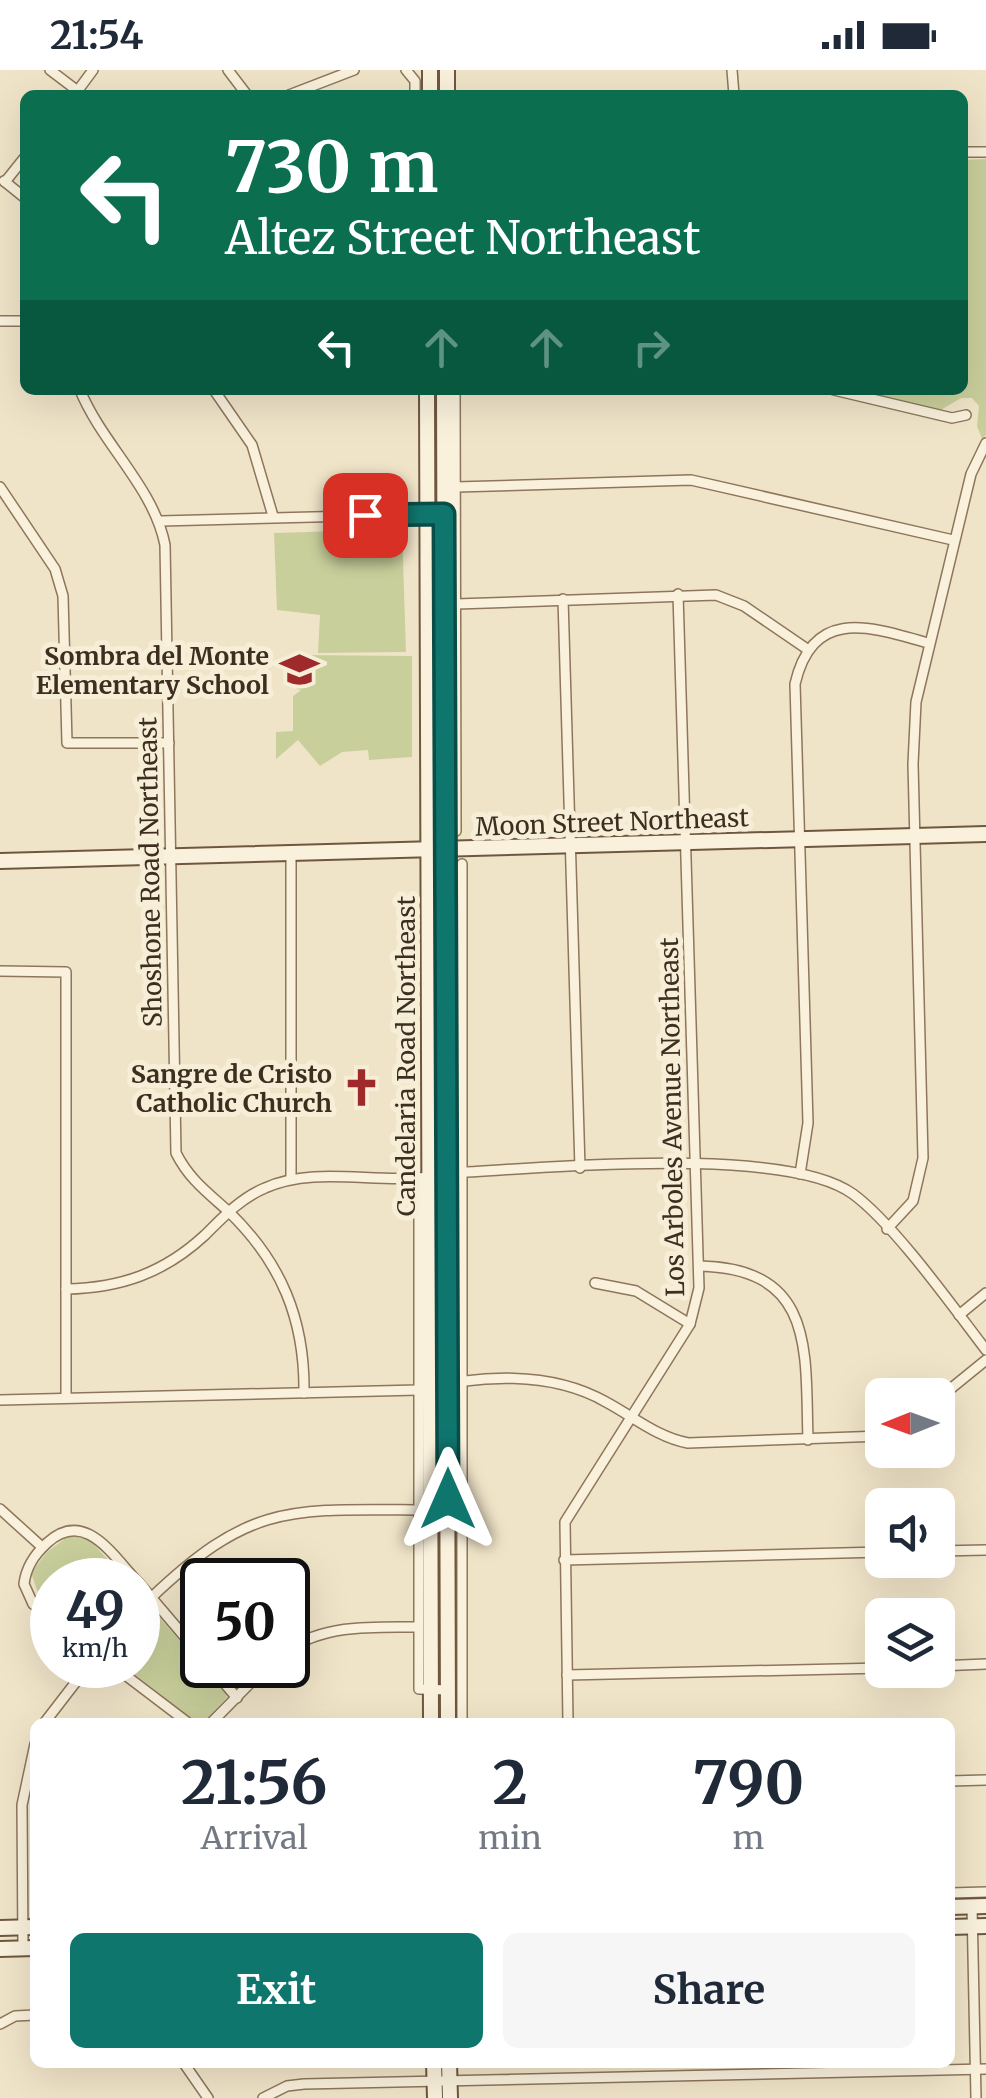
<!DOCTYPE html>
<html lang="en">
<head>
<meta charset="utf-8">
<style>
	body { margin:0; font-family:Merriweather,serif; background:#f6f6f7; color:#1f2937; height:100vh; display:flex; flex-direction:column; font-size:38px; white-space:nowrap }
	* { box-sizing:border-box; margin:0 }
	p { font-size:32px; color:#747a83 }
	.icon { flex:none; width:55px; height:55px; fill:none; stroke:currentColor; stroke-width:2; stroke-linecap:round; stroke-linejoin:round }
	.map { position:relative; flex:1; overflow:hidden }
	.side { position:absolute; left:30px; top:1648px; width:925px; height:350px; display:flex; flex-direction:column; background:#fff; border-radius:15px; box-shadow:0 10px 40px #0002 }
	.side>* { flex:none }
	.guide { position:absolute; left:20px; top:20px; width:948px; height:305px; border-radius:15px; box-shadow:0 10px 40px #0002; background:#0b6e4f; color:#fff; overflow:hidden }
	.needle { width:65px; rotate:269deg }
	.buttons { position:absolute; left:865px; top:1308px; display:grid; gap:20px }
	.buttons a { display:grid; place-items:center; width:90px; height:90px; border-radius:15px; background:#fff; box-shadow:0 10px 40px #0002; font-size:50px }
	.speed { position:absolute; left:30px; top:1488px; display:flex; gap:20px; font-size:50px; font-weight:700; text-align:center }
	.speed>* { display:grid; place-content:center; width:130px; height:130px; border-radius:50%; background:#fff; box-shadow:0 10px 40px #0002; line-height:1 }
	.speed small { font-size:25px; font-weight:400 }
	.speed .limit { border:5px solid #111; border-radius:15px; background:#fff; color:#111 }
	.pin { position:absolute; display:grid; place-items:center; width:85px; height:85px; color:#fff; margin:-42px; border-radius:20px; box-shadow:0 5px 15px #0006 }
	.me { position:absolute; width:110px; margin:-55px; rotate:0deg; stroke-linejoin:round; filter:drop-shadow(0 0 8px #0008) }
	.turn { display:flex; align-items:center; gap:35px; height:210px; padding:0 40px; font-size:45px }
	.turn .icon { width:130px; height:130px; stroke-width:2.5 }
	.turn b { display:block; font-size:70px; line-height:85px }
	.lanes { display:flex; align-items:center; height:95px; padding:0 40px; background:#0003; justify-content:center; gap:50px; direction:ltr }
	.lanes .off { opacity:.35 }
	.eta { display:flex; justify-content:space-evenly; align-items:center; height:170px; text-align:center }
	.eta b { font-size:60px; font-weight:700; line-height:70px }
	.button { display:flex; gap:20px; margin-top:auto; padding:20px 40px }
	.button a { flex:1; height:115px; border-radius:15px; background:#0f766e; color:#fff; font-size:40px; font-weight:700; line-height:115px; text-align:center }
	.button a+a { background:#f6f6f7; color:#1f2937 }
	.status { display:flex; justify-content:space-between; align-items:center; height:70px; padding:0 50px; background:#fff; direction:ltr }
	.status svg { height:28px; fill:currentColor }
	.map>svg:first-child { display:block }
	.green { fill:#c9cf9b }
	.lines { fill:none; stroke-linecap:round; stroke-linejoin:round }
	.street-casing { stroke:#8d765c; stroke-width:12 }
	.secondary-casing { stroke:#6f573f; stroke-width:18 }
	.street { stroke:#faf1dc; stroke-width:9 }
	.secondary { stroke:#faf1dc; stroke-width:14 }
	.route-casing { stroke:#0a4d48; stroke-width:25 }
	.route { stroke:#0f766e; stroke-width:18 }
	.labels { text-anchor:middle; stroke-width:10; stroke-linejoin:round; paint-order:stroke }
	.poi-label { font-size:25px; font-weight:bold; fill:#3d2e20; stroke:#f7eed8; text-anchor:end }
	.street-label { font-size:25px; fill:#3d2e20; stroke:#f7eed8 }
</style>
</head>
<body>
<div class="status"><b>21:54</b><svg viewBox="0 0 49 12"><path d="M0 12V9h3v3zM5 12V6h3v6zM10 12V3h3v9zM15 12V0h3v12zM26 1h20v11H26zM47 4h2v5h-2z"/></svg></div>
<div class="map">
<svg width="986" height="2028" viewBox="0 0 986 2028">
	<rect width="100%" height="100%" fill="#f0e4c8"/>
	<!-- green -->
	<g class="green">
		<polygon points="986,89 986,365 982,369 977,356 979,336 972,328 961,328 939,341 853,320 962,320 963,90"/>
		<polygon points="402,459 406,582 318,583 320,545 277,540 274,463"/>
		<polygon points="297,585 412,586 412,687 369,690 368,680 342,682 320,696 298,670 276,689 276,662 293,661 293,626 301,620 297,619"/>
		<polygon points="70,1465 90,1470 126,1510 52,1510 52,1538 40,1528 31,1503 47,1482"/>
		<polygon points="138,1523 225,1622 227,1627 204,1652 195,1652 123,1595 138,1595"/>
	</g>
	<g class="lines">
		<defs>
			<g id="street">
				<polyline points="50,0 83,25"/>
				<polyline points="228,0 247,25"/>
				<polyline points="406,0 415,11 415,25"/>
				<polyline points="732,0 734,25"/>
				<polyline points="76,23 93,0"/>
				<polyline points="289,25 354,0"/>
				<polyline points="962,82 986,82"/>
				<polyline points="4,111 25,128"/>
				<polyline points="5,112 25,87"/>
				<polyline points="0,251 25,251"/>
				<path d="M80,320C102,374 154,418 165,475L176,1083C189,1109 207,1122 228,1141C281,1192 305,1249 304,1323"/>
				<polyline points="214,320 252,375 273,446"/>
				<polyline points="455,320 456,761"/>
				<polyline points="834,320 952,348 966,345"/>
				<polyline points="0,417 55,499 63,526 67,673 169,673"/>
				<polyline points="456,417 691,410 953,470"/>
				<polyline points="161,451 431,444"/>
				<polyline points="563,529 580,1098"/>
				<polyline points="456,534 716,525 744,536 807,579"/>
				<polyline points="462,794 462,1652"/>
				<polyline points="0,901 66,902 66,1328"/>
				<path d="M800,1104L808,1053L795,614C813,536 871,557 928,573"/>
				<polyline points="291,1109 291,784"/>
				<polyline points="419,1109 419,1619 448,1620"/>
				<polyline points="887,1159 913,1131 923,1088 913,694 916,632 971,404 986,373"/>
				<path d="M700,1196C816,1199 805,1281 808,1370"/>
				<polyline points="595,1213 636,1221 690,1254"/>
				<path d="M66,1219C121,1218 164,1203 205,1165C223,1147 241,1128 265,1118C321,1093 389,1119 448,1103C537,1099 785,1074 853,1124C894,1154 953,1237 986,1280"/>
				<polyline points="959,1245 986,1223"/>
				<polyline points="938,1329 986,1290"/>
				<path d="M0,1330L418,1320C478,1305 550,1300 606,1332C634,1347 657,1367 688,1373L882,1366"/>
				<polyline points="0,1439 42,1477"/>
				<polyline points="938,1481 986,1480"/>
				<polyline points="564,1490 882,1482"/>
				<polyline points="138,1512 202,1587"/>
				<path d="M152,1527C250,1434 288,1439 418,1440"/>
				<path d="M52,1549L33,1534L24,1514C26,1497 34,1485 47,1473C84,1439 111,1483 136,1510"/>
				<path d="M288,1580C325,1554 374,1557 418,1557"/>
				<polyline points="112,1595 187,1652"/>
				<polyline points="209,1595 237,1628"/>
				<polyline points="938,1596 986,1594"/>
				<polyline points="567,1605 882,1598"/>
				<polyline points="45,1652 89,1595"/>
				<polyline points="212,1652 268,1595"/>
				<polyline points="568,1652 565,1452 690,1254 699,1218 678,524"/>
				<polyline points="950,1711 986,1710"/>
				<polyline points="950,1823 986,1822"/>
				<polyline points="972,1836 976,2028"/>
				<polyline points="23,1879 22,1735 35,1674"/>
				<polyline points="0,1954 15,1946 35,1945"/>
				<polyline points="183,1992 208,2028"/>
				<polyline points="263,2028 287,2016 304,2014 986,1999"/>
			</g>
			<g id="secondary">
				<polyline points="430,25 430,0"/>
				<polyline points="447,25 447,0"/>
				<polyline points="427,320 431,1652"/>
				<polyline points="444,320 448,1652"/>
				<polyline points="0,791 986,764"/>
				<polyline points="950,1837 986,1836"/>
				<polyline points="950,1857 986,1856"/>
				<polyline points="0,1858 35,1857"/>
				<polyline points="0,1879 35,1878"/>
				<polyline points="434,1992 435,2028"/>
				<polyline points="449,1992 450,2028"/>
			</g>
		</defs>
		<!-- street casing -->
		<use href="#street" class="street-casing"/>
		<!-- secondary casing -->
		<use href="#secondary" class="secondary-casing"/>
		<!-- street -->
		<use href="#street" class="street"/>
		<!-- secondary -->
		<use href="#secondary" class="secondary"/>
	</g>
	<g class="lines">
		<defs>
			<polyline id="route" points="365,445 444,444 448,1429"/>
		</defs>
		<!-- route casing -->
		<use href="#route" class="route-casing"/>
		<!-- route -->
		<use href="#route" class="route"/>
	</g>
	<!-- icons -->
	<defs>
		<symbol id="school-bare" viewBox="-9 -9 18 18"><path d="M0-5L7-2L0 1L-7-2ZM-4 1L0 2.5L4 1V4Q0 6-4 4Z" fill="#9e2a2b" stroke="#f7eed8" stroke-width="2.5" paint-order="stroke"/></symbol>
		<symbol id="church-bare" viewBox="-9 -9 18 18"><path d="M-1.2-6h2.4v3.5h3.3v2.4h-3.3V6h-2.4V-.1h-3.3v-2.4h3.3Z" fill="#9e2a2b" stroke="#f7eed8" stroke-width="2.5" paint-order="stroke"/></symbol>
	</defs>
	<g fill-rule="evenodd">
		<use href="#school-bare" x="272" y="572" width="55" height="55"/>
		<use href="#church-bare" x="334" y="990" width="55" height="55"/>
	</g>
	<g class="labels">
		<!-- poi labels -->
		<g class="poi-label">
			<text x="269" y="595">Sombra del Monte<tspan x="269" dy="29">Elementary School</tspan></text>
			<text x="332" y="1013">Sangre de Cristo<tspan x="332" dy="29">Catholic Church</tspan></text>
		</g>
		<!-- street labels -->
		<g class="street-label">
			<text transform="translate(612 752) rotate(-2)" y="9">Moon Street Northeast</text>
			<text transform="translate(150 802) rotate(-91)" y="9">Shoshone Road Northeast</text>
			<text transform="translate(406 986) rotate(-90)" y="9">Candelaria Road Northeast</text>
			<text transform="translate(672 1047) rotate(-91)" y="9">Los Arboles Avenue Northeast</text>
		</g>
	</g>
</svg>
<div class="buttons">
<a><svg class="needle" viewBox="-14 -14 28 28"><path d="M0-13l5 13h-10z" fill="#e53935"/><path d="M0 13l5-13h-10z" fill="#747a83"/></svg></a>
<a><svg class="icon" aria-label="sound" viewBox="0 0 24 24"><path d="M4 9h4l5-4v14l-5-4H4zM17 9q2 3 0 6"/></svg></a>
<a><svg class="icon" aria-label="layers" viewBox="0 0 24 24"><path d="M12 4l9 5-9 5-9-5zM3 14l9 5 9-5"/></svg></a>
</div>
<div class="speed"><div>49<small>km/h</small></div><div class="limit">50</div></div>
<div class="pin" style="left:365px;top:445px;background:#d93025"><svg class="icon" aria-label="arrive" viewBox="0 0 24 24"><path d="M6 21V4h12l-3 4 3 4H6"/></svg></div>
<svg class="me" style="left:448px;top:1429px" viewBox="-20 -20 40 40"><path d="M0-17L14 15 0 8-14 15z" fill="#0f766e" stroke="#fff" stroke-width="4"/></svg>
<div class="guide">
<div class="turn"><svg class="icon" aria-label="left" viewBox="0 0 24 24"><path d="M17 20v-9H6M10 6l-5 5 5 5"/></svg><div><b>730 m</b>Altez Street Northeast</div></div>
<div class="lanes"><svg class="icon" aria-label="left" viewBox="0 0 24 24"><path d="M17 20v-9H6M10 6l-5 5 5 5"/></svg><svg class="icon off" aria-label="ahead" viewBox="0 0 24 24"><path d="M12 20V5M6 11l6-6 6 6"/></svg><svg class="icon off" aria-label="ahead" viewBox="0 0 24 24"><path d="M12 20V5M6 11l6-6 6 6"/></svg><svg class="icon off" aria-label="right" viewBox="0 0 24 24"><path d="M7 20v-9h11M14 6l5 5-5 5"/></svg></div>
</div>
<section class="side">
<div class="eta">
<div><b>21:56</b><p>Arrival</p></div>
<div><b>2</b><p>min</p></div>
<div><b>790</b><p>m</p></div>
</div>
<div class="button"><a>Exit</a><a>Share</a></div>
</section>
</div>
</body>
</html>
